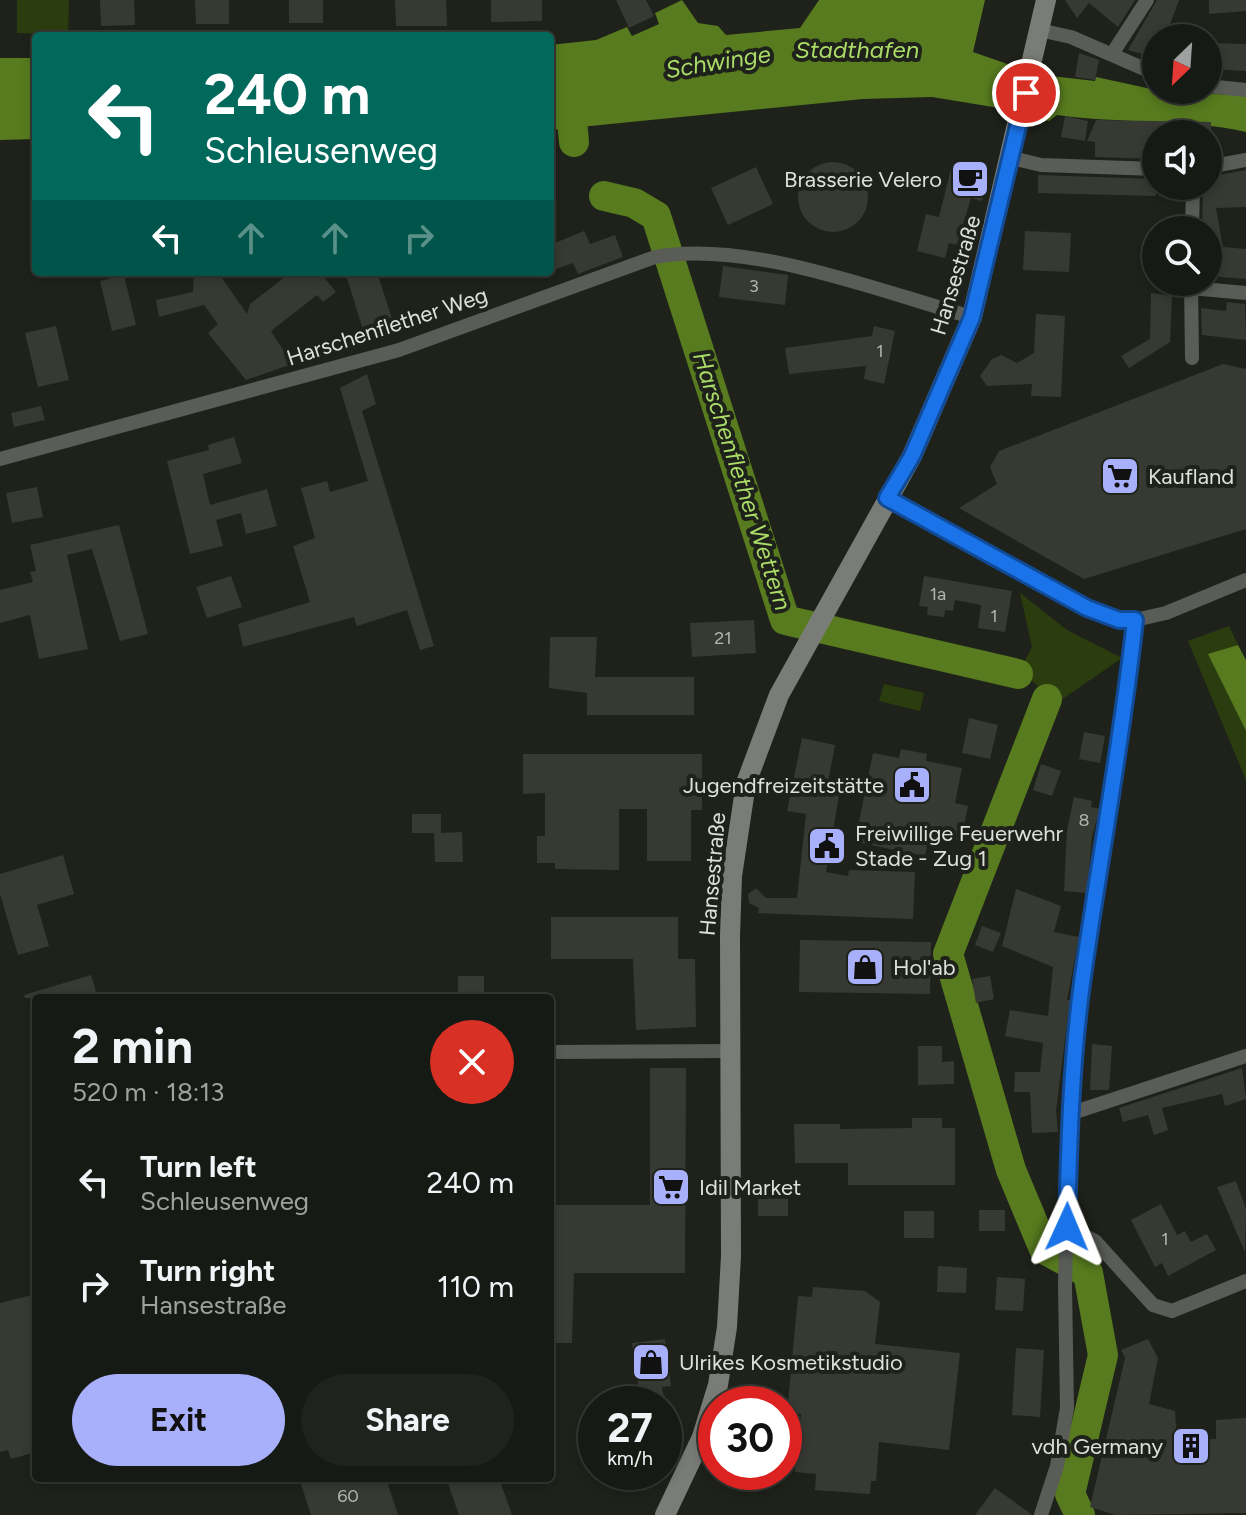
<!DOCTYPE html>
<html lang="en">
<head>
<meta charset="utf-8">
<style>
	body { margin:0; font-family:Figtree,sans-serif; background:#1f231d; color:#f1f3f6; height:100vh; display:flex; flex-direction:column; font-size:30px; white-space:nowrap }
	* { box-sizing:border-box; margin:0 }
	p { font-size:26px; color:#9ea1a0 }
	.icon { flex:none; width:44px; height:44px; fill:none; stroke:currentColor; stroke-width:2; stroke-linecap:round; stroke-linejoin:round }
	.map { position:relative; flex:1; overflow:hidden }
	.drawer { position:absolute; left:32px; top:994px; width:522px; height:488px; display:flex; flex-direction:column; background:#161a14; border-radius:8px; box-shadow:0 4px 12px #0003,0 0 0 2px #353834 }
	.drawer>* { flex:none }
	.guide { position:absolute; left:32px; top:32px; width:522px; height:244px; border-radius:8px; box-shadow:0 4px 12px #0003,0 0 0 2px #353834; background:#00695c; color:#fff; overflow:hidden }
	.needle { width:52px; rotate:205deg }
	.buttons { position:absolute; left:1142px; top:24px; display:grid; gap:16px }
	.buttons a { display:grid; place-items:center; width:80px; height:80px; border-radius:50%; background:#161a14; box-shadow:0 4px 12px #0003,0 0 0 2px #353834; font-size:40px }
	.speed { position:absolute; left:578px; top:1386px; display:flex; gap:16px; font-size:40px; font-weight:700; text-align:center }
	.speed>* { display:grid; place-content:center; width:104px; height:104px; border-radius:50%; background:#161a14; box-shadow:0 4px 12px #0003,0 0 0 2px #353834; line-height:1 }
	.speed small { font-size:20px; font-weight:400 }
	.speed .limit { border:12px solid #d22; background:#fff; color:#111 }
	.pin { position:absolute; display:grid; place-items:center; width:68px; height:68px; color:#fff; margin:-34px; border:4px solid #fff; border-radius:50%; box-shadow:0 2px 8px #0007 }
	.me { position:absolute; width:88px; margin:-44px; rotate:1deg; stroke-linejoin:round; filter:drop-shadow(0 0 6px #0008) }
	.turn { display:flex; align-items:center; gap:28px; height:168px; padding:0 40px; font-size:36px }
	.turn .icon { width:104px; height:104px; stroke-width:2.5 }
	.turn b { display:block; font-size:56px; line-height:68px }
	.lanes { display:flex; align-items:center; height:76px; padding:0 40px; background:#0003; justify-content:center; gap:40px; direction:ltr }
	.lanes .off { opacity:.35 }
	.round { display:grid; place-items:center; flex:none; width:84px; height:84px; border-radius:42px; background:#1f231d }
	.head { display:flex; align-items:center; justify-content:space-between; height:136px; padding:0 40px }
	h1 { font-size:48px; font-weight:700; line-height:60px }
	.button { display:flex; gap:16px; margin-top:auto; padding:16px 40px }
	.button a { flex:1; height:92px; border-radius:48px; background:#a8b0fc; color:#111; font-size:32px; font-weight:700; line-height:92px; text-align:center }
	.button a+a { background:#1f231d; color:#f1f3f6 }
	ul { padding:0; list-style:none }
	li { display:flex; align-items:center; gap:24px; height:104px; padding:0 40px }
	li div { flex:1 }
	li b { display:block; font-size:30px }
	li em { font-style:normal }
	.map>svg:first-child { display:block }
	.green { fill:#2b3d0e }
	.water { fill:#577b1e }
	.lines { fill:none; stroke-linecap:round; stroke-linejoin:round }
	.canal { stroke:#577b1e; stroke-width:18 }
	.river { stroke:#577b1e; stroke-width:30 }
	.building { fill:#373a32 }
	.street { stroke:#5a5c58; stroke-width:14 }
	.secondary { stroke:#7a7d77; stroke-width:20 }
	.route-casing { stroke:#114b97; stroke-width:20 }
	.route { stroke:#1a73e8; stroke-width:14 }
	.labels { text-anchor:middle; stroke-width:8; stroke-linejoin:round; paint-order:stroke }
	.number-label { font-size:18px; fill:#b4b6b1 }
	.poi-label { font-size:22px; fill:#dee0db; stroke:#1e221a; text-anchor:start }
	.street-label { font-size:22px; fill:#dee0db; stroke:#1e221a }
	.water-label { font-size:24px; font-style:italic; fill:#abdc68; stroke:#1e221a }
</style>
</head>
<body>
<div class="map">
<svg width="1246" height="1515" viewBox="0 0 1246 1515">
	<rect width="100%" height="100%" fill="#1e221a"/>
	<!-- green -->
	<g class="green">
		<polygon points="17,0 69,0 68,35 17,33"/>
		<polygon points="1020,593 1067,630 1122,658 1048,709 1052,699 1020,670 1032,647"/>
		<polygon points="1229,626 1238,645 1209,655 1246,731 1246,780 1188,641"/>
		<polygon points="884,684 924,693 920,711 879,701"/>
	</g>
	<!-- water -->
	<g class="water">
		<polygon points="682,0 698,23 718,26 726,35 800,28 819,0 985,0 973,52 1013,66 1010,79 1004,78 999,108 932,97 863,99 550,130 550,45 596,40 627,27 632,36 659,24 655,13"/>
		<polygon points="0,58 36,58 36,139 0,140"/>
		<path d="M1051,76L1095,81L1096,77L1156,90L1246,96V132C1183,118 1120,124 1057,115L1049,121L1040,119Z"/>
		<polygon points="1238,645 1246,660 1246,731 1208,654"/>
	</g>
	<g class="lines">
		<!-- canal -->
		<polyline class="canal" points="980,78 1068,98"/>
		<!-- river -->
		<g class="river">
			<polyline points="569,88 574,142"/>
			<polyline points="604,196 634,203 656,216 785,620 1018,674"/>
			<polyline points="1047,699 948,954 1011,1170 1044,1249 1088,1273 1103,1355 1070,1494 1080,1515"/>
		</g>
	</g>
	<!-- building -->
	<g class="building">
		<polygon points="100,0 134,0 135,25 101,26"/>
		<polygon points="195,0 229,0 229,24 196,24"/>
		<rect x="289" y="0" width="34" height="23"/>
		<polygon points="395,0 446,0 447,26 396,26"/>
		<polygon points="491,0 542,0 542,21 491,22"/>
		<polygon points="616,0 646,0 654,16 629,28"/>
		<polygon points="1065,0 1135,0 1118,27 1089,3 1077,18"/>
		<polygon points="1157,0 1179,0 1165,38 1156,38 1156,58 1128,50"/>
		<polygon points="1209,0 1246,0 1246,11 1209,14"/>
		<polygon points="1208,43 1246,44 1246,71 1208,69"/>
		<polygon points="1079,53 1099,60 1095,80 1075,77"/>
		<polygon points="1065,116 1088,121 1085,141 1061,137"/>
		<polygon points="1096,120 1211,122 1211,134 1156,134 1156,159 1095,157 1095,142 1087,141"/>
		<circle cx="833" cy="197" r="35"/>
		<polygon points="756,167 773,204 728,225 711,188"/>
		<polygon points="951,169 977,175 975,184 985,187 982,201 971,198 957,245 949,243 945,258 917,251 926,214 939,217"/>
		<polygon points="1246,170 1246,207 1216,208 1223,247 1246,249 1246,279 1208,276 1208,230 1202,230 1203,186 1208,186 1208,177"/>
		<polygon points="1038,175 1156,179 1156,196 1038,193"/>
		<polygon points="584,231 590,244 615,235 623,257 578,274 573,263 550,271 550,245"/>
		<polygon points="1025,231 1071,233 1069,272 1023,270"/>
		<polygon points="723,266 788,275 785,305 719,297"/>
		<polygon points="194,272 223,272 222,278 247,314 250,304 291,272 320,272 336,292 323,302 317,295 271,331 292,364 246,380 208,333 218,324 204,305 159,317 156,300 193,292"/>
		<polygon points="345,272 377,272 394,325 364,333"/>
		<polygon points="124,275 136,325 112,331 100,281"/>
		<polygon points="1151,293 1172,296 1170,342 1129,368 1121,356 1150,339"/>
		<polygon points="1227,302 1245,304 1246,340 1202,335 1201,308 1226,311"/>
		<polygon points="1036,314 1065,316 1061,397 1031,396 1032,384 987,386 980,376 992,359 1001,355 1017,363 1034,353"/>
		<polygon points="56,326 69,380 38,387 25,333"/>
		<polygon points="874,326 895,331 884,384 864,379 866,366 789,374 785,348 872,336"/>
		<polygon points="1223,364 1246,369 1246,529 1084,579 959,508 997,484 990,467 999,451"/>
		<polygon points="367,374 376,404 362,411 434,646 420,650 407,610 357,626 354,617 243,647 238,624 310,602 293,546 315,538 301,488 327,481 330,492 368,481 340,388"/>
		<polygon points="41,406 45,420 14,427 11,413"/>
		<polygon points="234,437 242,463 203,474 210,505 267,489 277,526 246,534 241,513 216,520 223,546 190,554 167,461 209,450 208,445"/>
		<polygon points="37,487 43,517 12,523 6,493"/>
		<polygon points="119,525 148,634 120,641 92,549 67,555 88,649 39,659 30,615 0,623 0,590 33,582 30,572 36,571 30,545"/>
		<polygon points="231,576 242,607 207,618 196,587"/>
		<polygon points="924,576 1012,591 1005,632 978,628 981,605 955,600 953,611 945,610 944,617 927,615 928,607 919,606"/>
		<polygon points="754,620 756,653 692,657 690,623"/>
		<polygon points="550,637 597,637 595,677 694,677 694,715 587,715 587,693 549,688"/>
		<polygon points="969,718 998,725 990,759 962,753"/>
		<polygon points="1084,732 1105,736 1100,763 1079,759"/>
		<polygon points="802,738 835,745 828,782 841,784 826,872 848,876 849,870 915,872 913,919 758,913 759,908 749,903 748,894 756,888 766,898 797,898 806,814 787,811"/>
		<polygon points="901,749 927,754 926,761 962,768 955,803 968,806 961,841 930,834 925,856 855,842 873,753 899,758"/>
		<polygon points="523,754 702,754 702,810 691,810 691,861 647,861 647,809 619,809 619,870 555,869 555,863 537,863 537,836 545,836 545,793 523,794"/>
		<polygon points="1041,764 1061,771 1052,796 1033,790"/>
		<polygon points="1074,797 1092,801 1091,807 1100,809 1092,836 1087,893 1064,891 1067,830"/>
		<polygon points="412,814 441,814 441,833 462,832 463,862 435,862 434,833 412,833"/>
		<polygon points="63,855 74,894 37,905 49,946 18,955 0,894 0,874"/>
		<polygon points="1016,889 1061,906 1054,932 1079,937 1067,1000 1070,1000 1056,1111 1058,1132 1032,1133 1030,1092 1014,1092 1015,1072 1040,1072 1043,1043 1005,1036 1010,1010 1048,1016 1053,967 1002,946"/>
		<polygon points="551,917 678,917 678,959 695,959 696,1027 636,1030 633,959 551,959"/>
		<polygon points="982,926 1001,933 993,952 975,945"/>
		<polygon points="800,940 931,942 930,994 799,992"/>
		<polygon points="91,975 98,998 25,998 24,995"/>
		<rect x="458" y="976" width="26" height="22"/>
		<polygon points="990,976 994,999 976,1003 972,979"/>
		<polygon points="1092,1044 1112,1046 1109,1090 1090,1090"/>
		<polygon points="918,1046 942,1046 942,1062 954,1061 954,1084 918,1085"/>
		<polygon points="650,1068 686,1068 685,1273 574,1273 572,1343 550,1343 550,1205 650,1205"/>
		<polygon points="1242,1068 1246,1099 1225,1106 1222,1094 1162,1108 1168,1130 1154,1135 1148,1115 1123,1122 1119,1108"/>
		<polygon points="912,1118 942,1118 942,1128 955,1128 955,1185 848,1185 848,1163 795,1163 794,1124 840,1124 840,1129 912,1128"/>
		<polygon points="1236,1181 1246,1209 1245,1252 1217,1187"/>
		<rect x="758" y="1184" width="30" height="32"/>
		<polygon points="1161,1204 1177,1235 1185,1231 1191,1242 1207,1234 1216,1250 1168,1276 1162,1263 1155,1267 1131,1220"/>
		<rect x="979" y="1210" width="26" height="21"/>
		<rect x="904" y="1211" width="30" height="27"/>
		<polygon points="938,1266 967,1268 966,1293 937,1292"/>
		<polygon points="997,1277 1025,1279 1023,1311 995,1310"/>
		<polygon points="813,1287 865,1291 880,1302 875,1344 960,1353 949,1450 879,1442 876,1481 871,1481 870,1494 815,1490 816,1474 795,1472 801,1414 787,1412 798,1296 812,1297"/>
		<polygon points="36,1294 36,1452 11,1459 8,1450 0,1452 0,1303"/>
		<polygon points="665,1339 671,1386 662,1387 665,1404 627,1404 625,1391 639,1390 632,1343"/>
		<polygon points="1148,1339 1158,1358 1149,1404 1175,1411 1177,1440 1216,1439 1216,1420 1246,1418 1246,1513 1115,1515 1090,1507 1125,1358 1121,1350"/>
		<polygon points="1016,1348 1044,1350 1040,1417 1012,1415"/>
		<polygon points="299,1478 386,1478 398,1515 311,1515"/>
		<polygon points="446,1478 499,1478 512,1515 459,1515"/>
		<polygon points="995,1488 1031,1514 1031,1515 975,1515"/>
	</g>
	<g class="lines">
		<!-- street -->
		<g class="street">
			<polyline points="1039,30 1071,37 1156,74"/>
			<polyline points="1112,54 1147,0"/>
			<polyline points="1208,86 1246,90"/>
			<polyline points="1012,158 1041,165 1156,169"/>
			<polyline points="1208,167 1246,160"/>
			<polyline points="1192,230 1193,186"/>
			<polyline points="1191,282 1192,358"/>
			<polyline points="1191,288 1246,293"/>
			<path d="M0,459L399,350L655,257C748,239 881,292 972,317"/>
			<polyline points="887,498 1087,608 1119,620 1135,620 1166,613 1246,580"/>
			<polyline points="550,1052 731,1051"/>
			<polyline points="1069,1114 1246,1056"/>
			<polyline points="1067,1227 1095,1241 1153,1305 1172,1311 1246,1281"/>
			<polyline points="1041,1515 1057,1466 1067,1408 1065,1286 1069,1114 1082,985 1113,799 1135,620"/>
		</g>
		<!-- secondary -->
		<polyline class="secondary" points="665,1515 702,1437 718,1385 727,1327 731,1256 730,936 732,876 746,783 779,695 912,456 972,317 1046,0"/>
	</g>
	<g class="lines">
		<defs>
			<path id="route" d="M1026,93L972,317L912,456L887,498L1087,608L1119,620H1135C1122,742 1099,862 1082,983C1071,1064 1069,1146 1067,1227"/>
		</defs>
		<!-- route casing -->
		<use href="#route" class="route-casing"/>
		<!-- route -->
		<use href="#route" class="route"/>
	</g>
	<!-- icons -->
	<defs>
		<symbol id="cafe-square" viewBox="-11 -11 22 22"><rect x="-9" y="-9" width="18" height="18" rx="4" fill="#a8b0fc" stroke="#1e221a"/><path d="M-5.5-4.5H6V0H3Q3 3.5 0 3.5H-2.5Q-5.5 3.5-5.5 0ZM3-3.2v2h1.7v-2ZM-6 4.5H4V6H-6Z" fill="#111"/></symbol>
		<symbol id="supermarket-square" viewBox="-11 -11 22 22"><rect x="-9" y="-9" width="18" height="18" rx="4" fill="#a8b0fc" stroke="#1e221a"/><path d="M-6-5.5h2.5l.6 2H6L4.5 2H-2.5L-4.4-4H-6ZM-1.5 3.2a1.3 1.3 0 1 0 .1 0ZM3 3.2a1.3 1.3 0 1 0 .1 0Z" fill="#111"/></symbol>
		<symbol id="civic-square" viewBox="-11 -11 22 22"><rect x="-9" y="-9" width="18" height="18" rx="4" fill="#a8b0fc" stroke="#1e221a"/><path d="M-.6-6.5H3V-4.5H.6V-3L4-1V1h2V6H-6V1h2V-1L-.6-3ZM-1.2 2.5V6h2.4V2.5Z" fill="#111"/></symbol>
		<symbol id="shop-square" viewBox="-11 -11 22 22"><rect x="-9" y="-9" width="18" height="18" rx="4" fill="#a8b0fc" stroke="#1e221a"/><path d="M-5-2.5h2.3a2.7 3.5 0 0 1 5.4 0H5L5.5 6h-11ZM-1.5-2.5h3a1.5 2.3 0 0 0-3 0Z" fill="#111"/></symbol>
		<symbol id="building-square" viewBox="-11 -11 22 22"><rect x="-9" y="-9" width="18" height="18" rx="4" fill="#a8b0fc" stroke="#1e221a"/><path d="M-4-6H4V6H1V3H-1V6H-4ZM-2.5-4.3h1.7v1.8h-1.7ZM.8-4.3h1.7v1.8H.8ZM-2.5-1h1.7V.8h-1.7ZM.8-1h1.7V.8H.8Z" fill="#111"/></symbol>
	</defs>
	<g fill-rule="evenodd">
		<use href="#cafe-square" x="948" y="157" width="44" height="44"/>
		<use href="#supermarket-square" x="1098" y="454" width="44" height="44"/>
		<use href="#civic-square" x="890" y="763" width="44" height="44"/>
		<use href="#civic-square" x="805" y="824" width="44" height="44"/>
		<use href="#shop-square" x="843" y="945" width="44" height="44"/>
		<use href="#supermarket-square" x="649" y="1165" width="44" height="44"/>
		<use href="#shop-square" x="629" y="1340" width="44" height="44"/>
		<use href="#building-square" x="1169" y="1424" width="44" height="44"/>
	</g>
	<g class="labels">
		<!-- number labels -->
		<g class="number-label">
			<text x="754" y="292">3</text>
			<text x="880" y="357">1</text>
			<text x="938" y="600">1a</text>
			<text x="994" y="622">1</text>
			<text x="723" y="644">21</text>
			<text x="1084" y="826">8</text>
			<text x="1165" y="1245">1</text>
			<text x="348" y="1502">60</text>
		</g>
		<!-- poi labels -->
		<g class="poi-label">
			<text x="942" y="187" text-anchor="end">Brasserie Velero</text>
			<text x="1148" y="484">Kaufland</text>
			<text x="884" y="793" text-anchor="end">Jugendfreizeitstätte</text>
			<text x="855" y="841">Freiwillige Feuerwehr<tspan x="855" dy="25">Stade - Zug 1</tspan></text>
			<text x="893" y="975">Hol'ab</text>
			<text x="699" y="1195">Idil Market</text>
			<text x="679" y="1370">Ulrikes Kosmetikstudio</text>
			<text x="1163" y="1454" text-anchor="end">vdh Germany</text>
		</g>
		<!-- street labels -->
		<g class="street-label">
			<text transform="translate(955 275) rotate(-73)" y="8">Hansestraße</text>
			<text transform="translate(387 326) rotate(-18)" y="8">Harschenflether Weg</text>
			<text transform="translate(712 874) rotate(-85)" y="8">Hansestraße</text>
		</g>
		<!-- water labels -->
		<g class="water-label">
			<text x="857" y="58">Stadthafen</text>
			<text transform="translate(718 62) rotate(-9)" y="8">Schwinge</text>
			<text transform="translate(742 481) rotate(72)" y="8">Harschenflether Wettern</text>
		</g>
	</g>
</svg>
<div class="buttons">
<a><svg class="needle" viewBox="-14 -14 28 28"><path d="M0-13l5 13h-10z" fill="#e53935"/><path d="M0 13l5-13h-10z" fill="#9ea1a0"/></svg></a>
<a><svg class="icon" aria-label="sound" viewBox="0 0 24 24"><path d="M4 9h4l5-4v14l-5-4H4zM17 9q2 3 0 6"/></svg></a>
<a><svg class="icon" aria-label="search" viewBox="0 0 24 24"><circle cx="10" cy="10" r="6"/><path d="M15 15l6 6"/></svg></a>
</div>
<div class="speed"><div>27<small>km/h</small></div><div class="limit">30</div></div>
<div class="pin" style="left:1026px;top:93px;background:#d93025"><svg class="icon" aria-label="arrive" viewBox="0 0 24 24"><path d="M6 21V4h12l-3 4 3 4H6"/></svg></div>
<svg class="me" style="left:1067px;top:1227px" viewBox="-20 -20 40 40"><path d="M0-17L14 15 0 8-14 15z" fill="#1a73e8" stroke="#fff" stroke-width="4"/></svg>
<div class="guide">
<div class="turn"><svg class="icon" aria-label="left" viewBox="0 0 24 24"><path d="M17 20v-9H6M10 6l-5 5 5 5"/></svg><div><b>240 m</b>Schleusenweg</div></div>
<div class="lanes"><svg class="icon" aria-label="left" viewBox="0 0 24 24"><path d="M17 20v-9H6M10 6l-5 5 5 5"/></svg><svg class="icon off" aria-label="ahead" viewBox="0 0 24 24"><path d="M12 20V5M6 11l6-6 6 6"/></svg><svg class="icon off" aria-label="ahead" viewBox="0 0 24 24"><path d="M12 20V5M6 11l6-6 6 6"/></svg><svg class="icon off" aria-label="right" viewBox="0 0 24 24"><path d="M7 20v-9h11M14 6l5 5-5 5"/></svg></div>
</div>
<section class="drawer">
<div class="head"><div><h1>2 min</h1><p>520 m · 18:13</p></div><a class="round" style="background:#d93025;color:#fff"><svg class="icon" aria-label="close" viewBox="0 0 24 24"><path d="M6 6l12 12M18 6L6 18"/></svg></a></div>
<ul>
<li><svg class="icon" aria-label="left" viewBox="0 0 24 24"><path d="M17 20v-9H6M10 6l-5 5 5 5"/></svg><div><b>Turn left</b><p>Schleusenweg</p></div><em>240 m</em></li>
<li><svg class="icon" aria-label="right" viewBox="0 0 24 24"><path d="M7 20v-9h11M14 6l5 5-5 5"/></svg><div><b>Turn right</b><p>Hansestraße</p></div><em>110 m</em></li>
</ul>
<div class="button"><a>Exit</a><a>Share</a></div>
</section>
</div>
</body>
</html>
